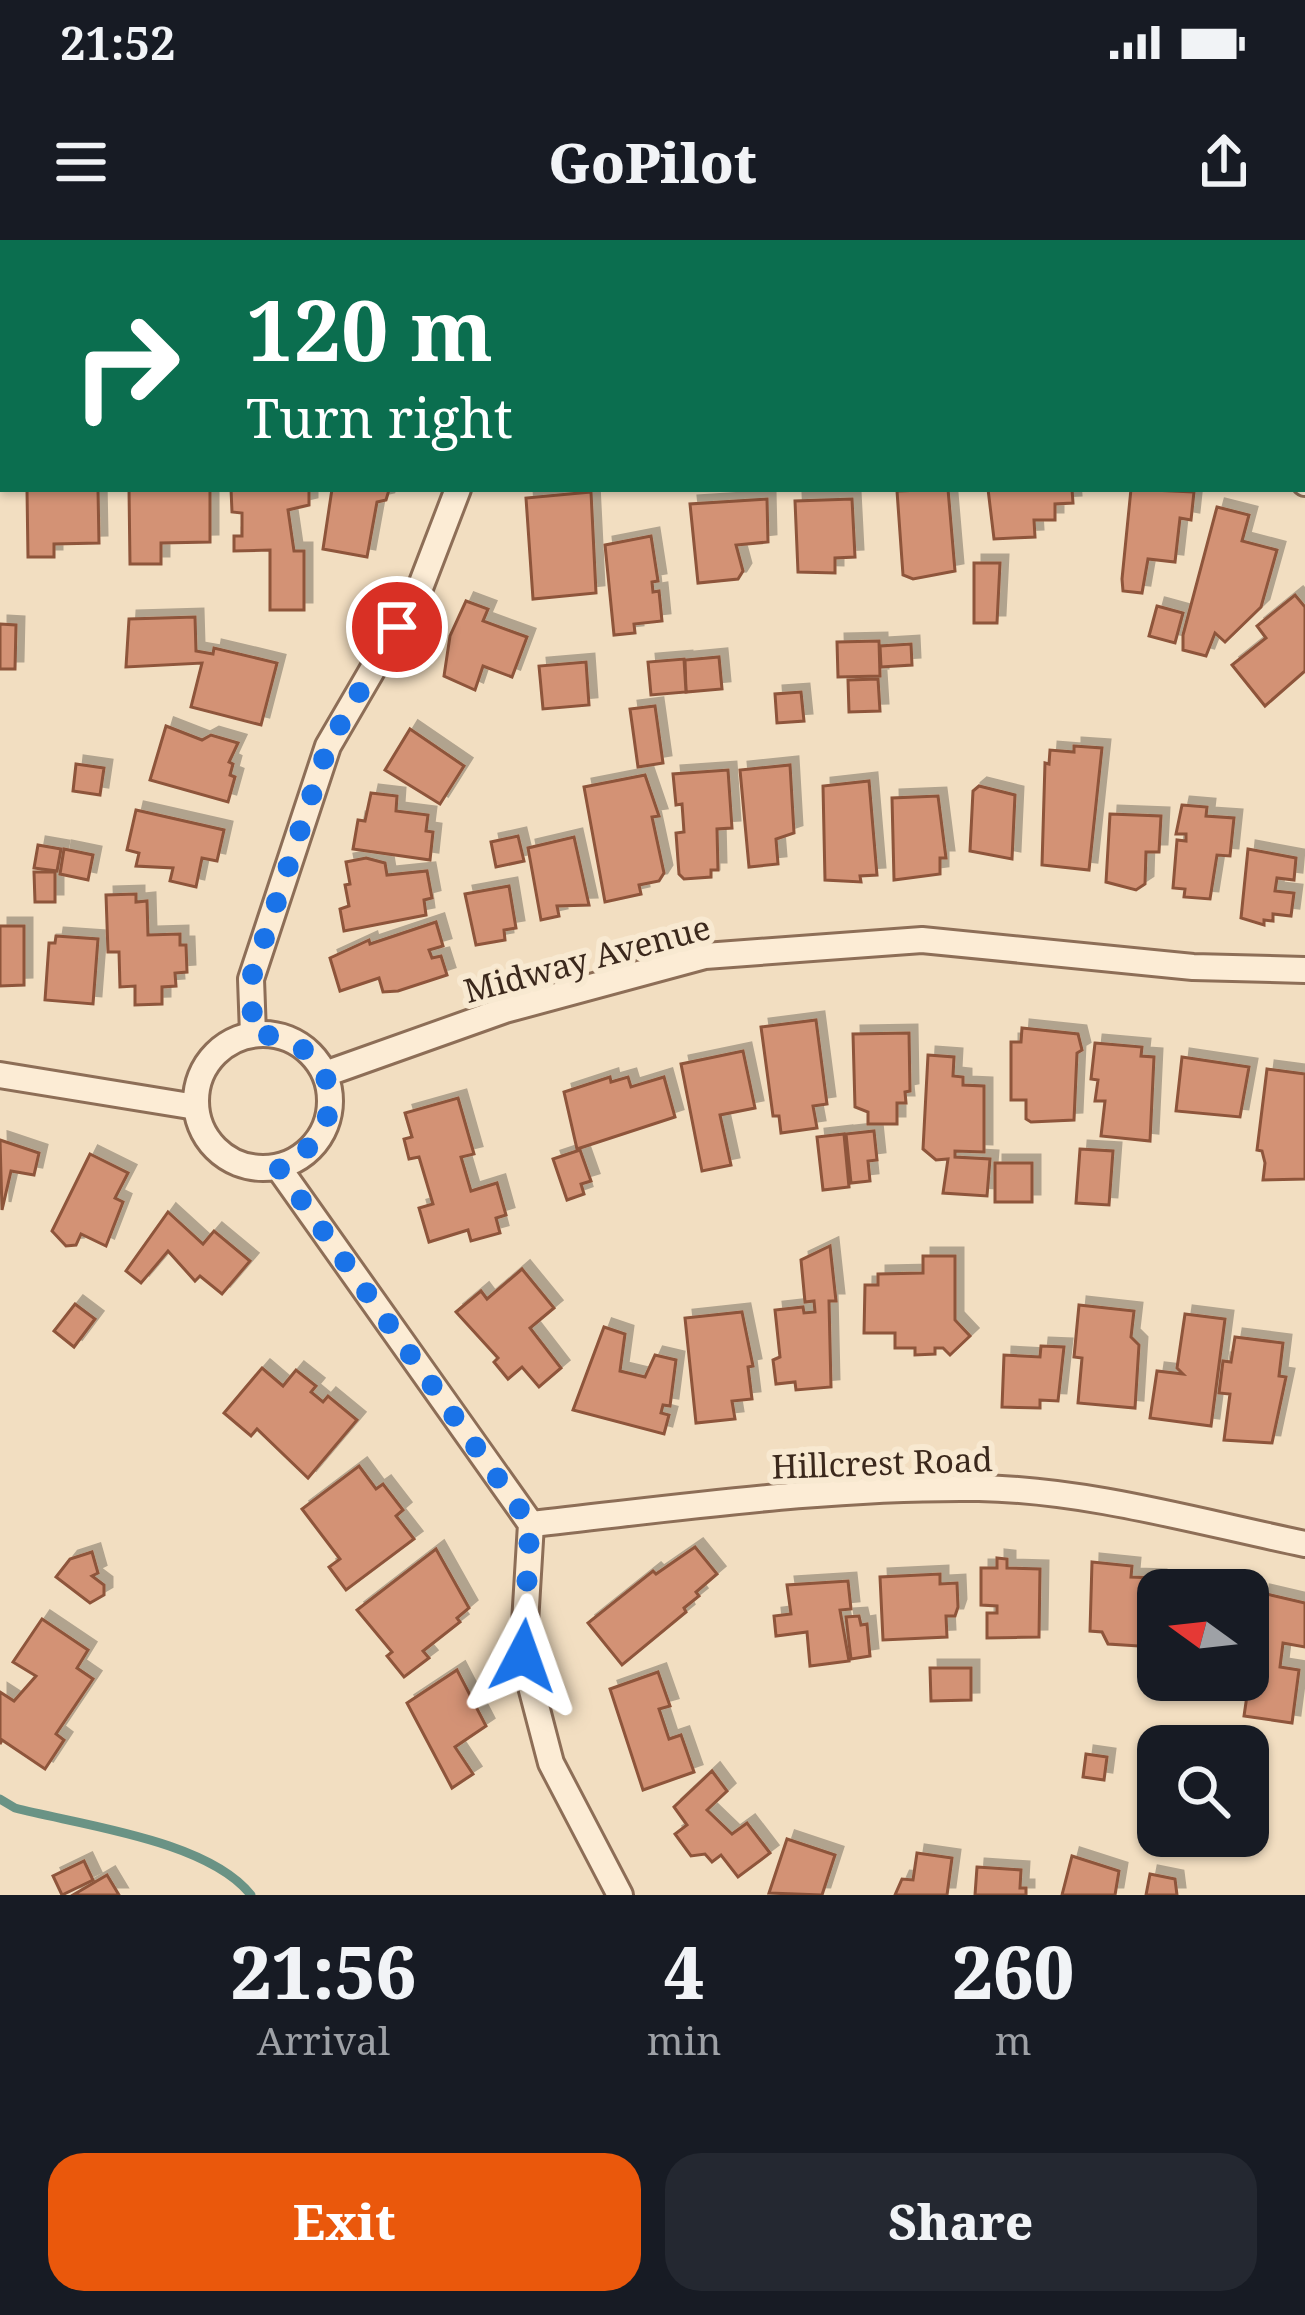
<!DOCTYPE html>
<html lang="en">
<head>
<meta charset="utf-8">
<style>
	body { margin:0; font-family:"Noto Serif",serif; background:#242831; color:#f1f3f6; height:100vh; display:flex; flex-direction:column; font-size:45px; white-space:nowrap }
	* { box-sizing:border-box; margin:0 }
	p { font-size:39px; color:#9ea1a6 }
	.icon { flex:none; width:66px; height:66px; fill:none; stroke:currentColor; stroke-width:2; stroke-linecap:round; stroke-linejoin:round }
	.map { position:relative; height:1655px; overflow:hidden }
	.sheet { display:flex; flex-direction:column; background:#171b24; flex:1 }
	.sheet>* { flex:none }
	.banner { position:absolute; left:0px; top:0px; width:1305px; height:252px; box-shadow:0 3px 9px #0004; background:#0b6e4f; color:#fff; overflow:hidden }
	.needle { width:78px; rotate:285deg }
	.buttons { position:absolute; left:1137px; top:1329px; display:grid; gap:24px }
	.buttons a { display:grid; place-items:center; width:132px; height:132px; border-radius:24px; background:#171b24; box-shadow:0 3px 9px #0004; font-size:60px }
	.pin { position:absolute; display:grid; place-items:center; width:102px; height:102px; color:#fff; margin:-51px; border:6px solid #fff; border-radius:50%; box-shadow:0 3px 12px #0007 }
	.me { position:absolute; width:132px; margin:-66px; rotate:4deg; stroke-linejoin:round; filter:drop-shadow(0 0 9px #0008) }
	.turn { display:flex; align-items:center; gap:42px; height:252px; padding:0 48px; font-size:54px }
	.turn .icon { width:156px; height:156px; stroke-width:2.5 }
	.turn b { display:block; font-size:84px; line-height:102px }
	.eta { display:flex; justify-content:space-evenly; align-items:center; height:204px; text-align:center }
	.eta b { font-size:72px; font-weight:800; line-height:84px }
	.action { display:flex; gap:24px; margin-top:auto; padding:24px 48px }
	.action a { flex:1; height:138px; border-radius:36px; background:#ea580c; color:#fff; font-size:48px; font-weight:800; line-height:138px; text-align:center }
	.action a+a { background:#242831; color:#f1f3f6 }
	.status { display:flex; justify-content:space-between; align-items:center; height:84px; padding:0 60px; background:#171b24; direction:ltr }
	.status svg { height:33px; fill:currentColor }
	header { display:flex; justify-content:space-between; align-items:center; height:156px; padding:0 48px; background:#171b24; font-size:54px; font-weight:800 }
	.map>svg:first-child { display:block }
	.lines { fill:none; stroke-linecap:round; stroke-linejoin:round }
	.stream { stroke:#6a9385; stroke-width:9 }
	.building { fill:#d39274; stroke:#8e543b; stroke-width:3; filter:url(#shadow) }
	.minor-casing { stroke:#8d6e57; stroke-width:30 }
	.minor { stroke:#fcecd5; stroke-width:24 }
	.route { stroke:#1a73e8; stroke-width:21; stroke-dasharray:0 37.8 }
	.labels { text-anchor:middle; stroke-width:12; stroke-linejoin:round; paint-order:stroke }
	.street-label { font-size:33px; fill:#3b281c; stroke:#f8e9d1 }
</style>
</head>
<body>
<div class="status"><b>21:52</b><svg viewBox="0 0 49 12"><path d="M0 12V9h3v3zM5 12V6h3v6zM10 12V3h3v9zM15 12V0h3v12zM26 1h20v11H26zM47 4h2v5h-2z"/></svg></div>
<header><svg class="icon" aria-label="menu" viewBox="0 0 24 24"><path d="M4 6h16M4 12h16M4 18h16"/></svg>GoPilot<svg class="icon" aria-label="share" viewBox="0 0 24 24"><path d="M12 15V3M7 8l5-5 5 5M5 13v7h14v-7"/></svg></header>
<div class="map">
<svg width="1305" height="1655" viewBox="0 0 1305 1655">
	<defs>
		<filter id="shadow"><feDropShadow dx="8" dy="-8" stdDeviation="0" flood-color="#0004"/></filter>
	</defs>
	<rect width="100%" height="100%" fill="#f2dec1"/>
	<g class="lines">
		<!-- stream -->
		<path class="stream" d="M0,1559L15,1568C80,1585 208,1600 251,1655"/>
	</g>
	<!-- building -->
	<g class="building">
		<polygon points="0,0 64,3 3,3 0,78"/>
		<polygon points="600,0 670,0 599,3"/>
		<polygon points="698,0 758,0 697,3"/>
		<polygon points="882,0 968,0 881,3"/>
		<rect x="1097" y="0" width="52" height="3"/>
		<polygon points="98,249 99,303 54,304 54,317 28,317 27,250"/>
		<polygon points="129,249 210,249 210,302 161,303 161,324 130,324"/>
		<polygon points="231,249 309,249 309,265 288,270 294,311 304,311 304,370 270,370 270,310 234,311 234,296 242,296 242,273 232,272"/>
		<polygon points="332,249 389,250 386,260 377,262 367,317 323,309"/>
		<polygon points="948,249 955,331 913,339 903,335 897,251"/>
		<polygon points="988,249 1072,249 1073,263 1055,264 1055,280 1034,280 1035,297 994,299"/>
		<polygon points="1131,249 1194,252 1191,280 1180,278 1175,322 1148,319 1142,353 1123,351 1122,339"/>
		<polygon points="591,252 596,353 533,359 526,258"/>
		<polygon points="767,259 768,302 736,305 743,331 738,339 698,343 690,264"/>
		<polygon points="852,259 855,317 835,318 835,333 798,332 795,261"/>
		<polygon points="1217,267 1249,275 1242,301 1277,310 1261,367 1225,402 1215,393 1206,416 1183,410 1183,395"/>
		<polygon points="651,296 658,341 652,342 653,352 659,351 662,381 634,384 635,393 614,395 605,305"/>
		<polygon points="974,323 1000,323 997,383 974,383"/>
		<polygon points="1295,355 1305,367 1305,431 1265,466 1232,425 1266,398 1257,386"/>
		<polygon points="466,361 488,369 483,381 527,397 512,437 483,426 475,450 444,436 450,396"/>
		<polygon points="1157,366 1183,373 1175,403 1149,396"/>
		<polygon points="195,377 196,411 213,414 214,408 277,423 261,485 191,467 202,423 126,427 129,379"/>
		<polygon points="0,384 16,385 15,429 0,429"/>
		<polygon points="879,401 880,436 838,437 837,402"/>
		<polygon points="911,404 912,425 881,427 880,406"/>
		<polygon points="719,417 722,449 686,452 685,420"/>
		<polygon points="684,419 686,452 651,455 648,422"/>
		<polygon points="586,422 589,465 543,469 539,426"/>
		<polygon points="878,439 880,471 849,472 848,440"/>
		<polygon points="801,452 804,481 777,483 775,454"/>
		<polygon points="655,466 663,523 638,527 630,469"/>
		<polygon points="166,486 202,500 211,495 238,503 229,522 233,524 230,535 235,537 228,562 150,540"/>
		<polygon points="410,489 464,526 440,564 385,530"/>
		<polygon points="1074,506 1102,508 1089,630 1042,625 1045,523 1049,524 1050,510 1074,512"/>
		<polygon points="76,524 104,528 100,555 73,551"/>
		<polygon points="790,525 794,593 776,599 778,624 749,627 740,530"/>
		<polygon points="728,530 732,588 717,589 718,630 711,630 711,637 684,639 679,634 676,593 684,592 682,564 676,565 673,534"/>
		<polygon points="645,535 659,576 652,577 664,633 659,641 639,645 641,654 605,662 584,547"/>
		<polygon points="869,541 877,635 860,636 861,642 825,640 823,546"/>
		<polygon points="979,546 1015,555 1012,619 970,611 973,551"/>
		<polygon points="371,553 397,556 396,571 428,575 426,591 433,592 430,620 353,609 358,580 365,581"/>
		<polygon points="938,556 946,618 940,618 940,634 894,640 892,558"/>
		<polygon points="1182,565 1207,567 1206,576 1234,578 1230,616 1217,615 1210,659 1184,657 1185,649 1173,648 1177,600 1186,601 1186,594 1176,594"/>
		<polygon points="136,570 224,590 217,621 202,618 196,647 170,641 173,628 136,626 139,613 127,610"/>
		<polygon points="1110,574 1161,576 1159,612 1146,612 1145,644 1136,650 1106,642"/>
		<polygon points="518,596 524,621 496,627 491,602"/>
		<polygon points="574,597 589,665 557,666 559,676 541,680 528,608"/>
		<polygon points="38,605 61,609 57,631 34,628"/>
		<polygon points="64,609 93,615 88,640 60,634"/>
		<polygon points="1248,609 1296,618 1294,640 1277,638 1275,651 1294,653 1291,676 1273,674 1273,681 1264,680 1264,685 1241,678"/>
		<polygon points="366,618 385,623 387,635 427,631 432,658 424,660 426,675 344,691 340,669 349,666 345,645 350,644 346,622"/>
		<polygon points="34,632 55,632 55,662 35,662"/>
		<polygon points="509,646 516,688 504,690 505,700 476,705 465,654"/>
		<polygon points="136,654 136,662 147,661 148,695 180,694 180,705 186,705 187,732 175,733 176,746 162,747 162,764 135,765 135,746 120,747 119,712 108,712 106,655"/>
		<polygon points="436,682 443,706 429,710 432,718 441,716 447,735 398,751 383,752 379,738 340,751 330,718 369,700 370,704"/>
		<polygon points="0,686 24,686 24,745 0,746"/>
		<polygon points="56,696 98,699 93,764 45,760 49,703 55,703"/>
		<polygon points="816,780 827,864 813,866 817,888 781,893 779,876 773,876 761,787"/>
		<polygon points="1022,788 1078,794 1082,810 1077,813 1074,880 1031,882 1026,879 1026,860 1011,860 1011,802 1021,802"/>
		<polygon points="909,793 910,851 905,852 906,863 897,863 897,884 868,884 868,872 855,867 853,794"/>
		<polygon points="1095,803 1142,807 1141,816 1154,817 1150,901 1101,896 1105,861 1095,861 1098,840 1091,839"/>
		<polygon points="743,811 755,868 720,875 731,925 702,931 681,824"/>
		<polygon points="928,815 954,817 953,836 963,837 963,845 984,846 984,912 955,911 955,917 990,919 987,956 943,953 948,919 936,920 923,909"/>
		<polygon points="1182,817 1249,827 1240,877 1176,871"/>
		<polygon points="1267,829 1305,834 1305,939 1263,940 1265,923 1262,911 1257,910"/>
		<polygon points="610,837 611,842 628,837 631,847 664,837 675,877 577,909 564,852"/>
		<polygon points="458,858 474,914 461,917 471,951 497,943 506,975 496,978 500,993 471,1001 468,990 429,1002 419,968 433,964 419,917 409,919 404,899 412,897 405,873"/>
		<polygon points="874,891 877,920 868,921 870,941 851,943 846,894"/>
		<polygon points="844,894 849,947 823,950 817,897"/>
		<polygon points="0,900 39,913 34,935 11,931 2,970"/>
		<polygon points="1080,909 1113,911 1109,965 1076,963"/>
		<polygon points="580,910 591,941 581,944 584,954 567,960 553,919"/>
		<polygon points="90,914 128,933 115,958 123,962 106,1006 81,994 76,1005 66,1006 52,991"/>
		<rect x="995" y="923" width="37" height="39"/>
		<polygon points="168,972 203,1004 214,991 250,1021 222,1054 200,1036 195,1041 168,1011 141,1043 126,1031"/>
		<polygon points="830,1006 836,1061 829,1061 831,1147 796,1150 795,1142 776,1144 773,1120 780,1117 775,1070 803,1067 804,1073 815,1072 814,1061 805,1062 801,1020"/>
		<polygon points="923,1016 955,1016 955,1080 970,1096 950,1115 943,1108 935,1108 935,1114 915,1115 915,1108 895,1108 895,1093 864,1093 865,1045 878,1045 878,1034 923,1033"/>
		<polygon points="522,1029 554,1068 530,1088 561,1128 539,1147 522,1127 508,1139 494,1122 498,1118 456,1072 481,1051 487,1059"/>
		<polygon points="75,1064 95,1079 74,1107 54,1091"/>
		<polygon points="1079,1065 1134,1071 1131,1097 1139,1105 1135,1168 1078,1163 1082,1118 1074,1117"/>
		<polygon points="742,1072 753,1126 748,1127 752,1159 732,1161 735,1179 696,1183 685,1078"/>
		<polygon points="1185,1074 1225,1079 1211,1186 1150,1178 1157,1131 1183,1134 1177,1128"/>
		<polygon points="604,1087 625,1094 620,1131 645,1137 655,1115 676,1120 670,1166 663,1165 661,1173 669,1175 664,1194 573,1170"/>
		<polygon points="1235,1097 1283,1103 1279,1136 1286,1137 1272,1203 1224,1200 1230,1154 1219,1153 1223,1121 1231,1122"/>
		<polygon points="1041,1106 1064,1107 1058,1161 1040,1160 1040,1168 1002,1167 1004,1115 1040,1117"/>
		<polygon points="262,1128 283,1146 296,1130 316,1146 311,1152 323,1162 328,1156 357,1180 308,1238 257,1189 251,1196 224,1173"/>
		<polygon points="359,1226 376,1249 383,1244 403,1270 396,1276 414,1299 346,1350 329,1327 340,1319 302,1269"/>
		<polygon points="695,1307 717,1334 696,1352 699,1356 684,1368 686,1372 622,1425 588,1383 653,1331 656,1334"/>
		<polygon points="436,1309 469,1368 457,1378 460,1382 423,1411 429,1418 404,1437 387,1416 392,1412 357,1370"/>
		<polygon points="92,1312 98,1333 92,1336 104,1345 104,1355 90,1363 56,1337 70,1319"/>
		<polygon points="997,1318 1007,1319 1007,1328 1040,1329 1039,1397 987,1398 987,1373 997,1373 997,1366 981,1365 981,1328 997,1328"/>
		<polygon points="1092,1322 1132,1326 1131,1337 1158,1338 1154,1407 1108,1404 1102,1392 1090,1391"/>
		<polygon points="940,1334 940,1344 957,1343 958,1367 955,1376 946,1376 947,1397 883,1400 880,1337"/>
		<polygon points="848,1341 851,1369 840,1370 849,1421 810,1426 807,1392 776,1396 774,1376 791,1374 787,1345"/>
		<polygon points="1262,1353 1305,1363 1305,1407 1283,1403 1280,1427 1299,1430 1292,1483 1244,1476"/>
		<polygon points="859,1376 861,1385 867,1384 870,1416 851,1419 846,1377"/>
		<polygon points="42,1379 88,1410 77,1428 93,1439 56,1494 64,1500 45,1529 2,1500 0,1504 0,1452 14,1461 36,1436 13,1422"/>
		<polygon points="930,1428 971,1428 971,1460 931,1461"/>
		<polygon points="457,1430 486,1486 455,1507 473,1534 452,1548 407,1463"/>
		<polygon points="658,1432 670,1466 659,1469 669,1499 681,1495 694,1532 643,1550 610,1449"/>
		<polygon points="1086,1514 1107,1517 1104,1540 1083,1537"/>
		<polygon points="712,1531 727,1551 707,1570 732,1594 747,1583 770,1613 738,1637 721,1615 712,1622 705,1614 691,1616 675,1594 687,1585 674,1567"/>
		<polygon points="787,1599 835,1615 822,1655 769,1653"/>
		<polygon points="917,1613 952,1618 947,1655 895,1655 902,1639 913,1640"/>
		<polygon points="1072,1616 1119,1631 1115,1655 1062,1655"/>
		<polygon points="84,1621 93,1640 62,1655 53,1636"/>
		<polygon points="977,1627 1021,1630 1020,1648 1026,1648 1026,1655 975,1655"/>
		<polygon points="1150,1634 1175,1639 1177,1655 1146,1655"/>
		<polygon points="107,1635 119,1655 73,1655"/>
	</g>
	<g class="lines">
		<defs>
			<g id="minor">
				<polyline points="358,0 361,3"/>
				<polyline points="402,0 405,3"/>
				<polyline points="1263,3 1263,0"/>
				<polyline points="0,156 3,156"/>
				<polyline points="1302,237 1305,243"/>
				<circle cx="263" cy="861" r="67"/>
				<polyline points="253,794 251,739 328,506 420,348 458,249"/>
				<polyline points="325,834 505,770 705,716 922,700 1193,727 1305,730"/>
				<polyline points="0,835 196,867"/>
				<polyline points="278,927 531,1284 523,1416 551,1523 620,1655"/>
				<path d="M531,1284C679,1268 829,1246 979,1248C1088,1250 1199,1282 1305,1304"/>
			</g>
		</defs>
		<!-- minor casing -->
		<use href="#minor" class="minor-casing"/>
		<!-- minor -->
		<use href="#minor" class="minor"/>
	</g>
	<g class="lines">
		<!-- route -->
		<path class="route" d="M397,387L328,506L251,739L253,794C340,796 359,893 278,927L530,1284L523,1416"/>
	</g>
	<g class="labels">
		<!-- street labels -->
		<g class="street-label">
			<text transform="translate(587 719) rotate(-15)" y="12">Midway Avenue</text>
			<text transform="translate(882 1223) rotate(-2)" y="12">Hillcrest Road</text>
		</g>
	</g>
</svg>
<div class="buttons">
<a><svg class="needle" viewBox="-14 -14 28 28"><path d="M0-13l5 13h-10z" fill="#e53935"/><path d="M0 13l5-13h-10z" fill="#9ea1a6"/></svg></a>
<a><svg class="icon" aria-label="search" viewBox="0 0 24 24"><circle cx="10" cy="10" r="6"/><path d="M15 15l6 6"/></svg></a>
</div>
<div class="pin" style="left:397px;top:387px;background:#d93025"><svg class="icon" aria-label="arrive" viewBox="0 0 24 24"><path d="M6 21V4h12l-3 4 3 4H6"/></svg></div>
<svg class="me" style="left:523px;top:1416px" viewBox="-20 -20 40 40"><path d="M0-17L14 15 0 8-14 15z" fill="#1a73e8" stroke="#fff" stroke-width="4"/></svg>
<div class="banner">
<div class="turn"><svg class="icon" aria-label="right" viewBox="0 0 24 24"><path d="M7 20v-9h11M14 6l5 5-5 5"/></svg><div><b>120 m</b>Turn right</div></div>
</div>
</div>
<section class="sheet">
<div class="eta">
<div><b>21:56</b><p>Arrival</p></div>
<div><b>4</b><p>min</p></div>
<div><b>260</b><p>m</p></div>
</div>
<div class="action"><a>Exit</a><a>Share</a></div>
</section>
</body>
</html>
